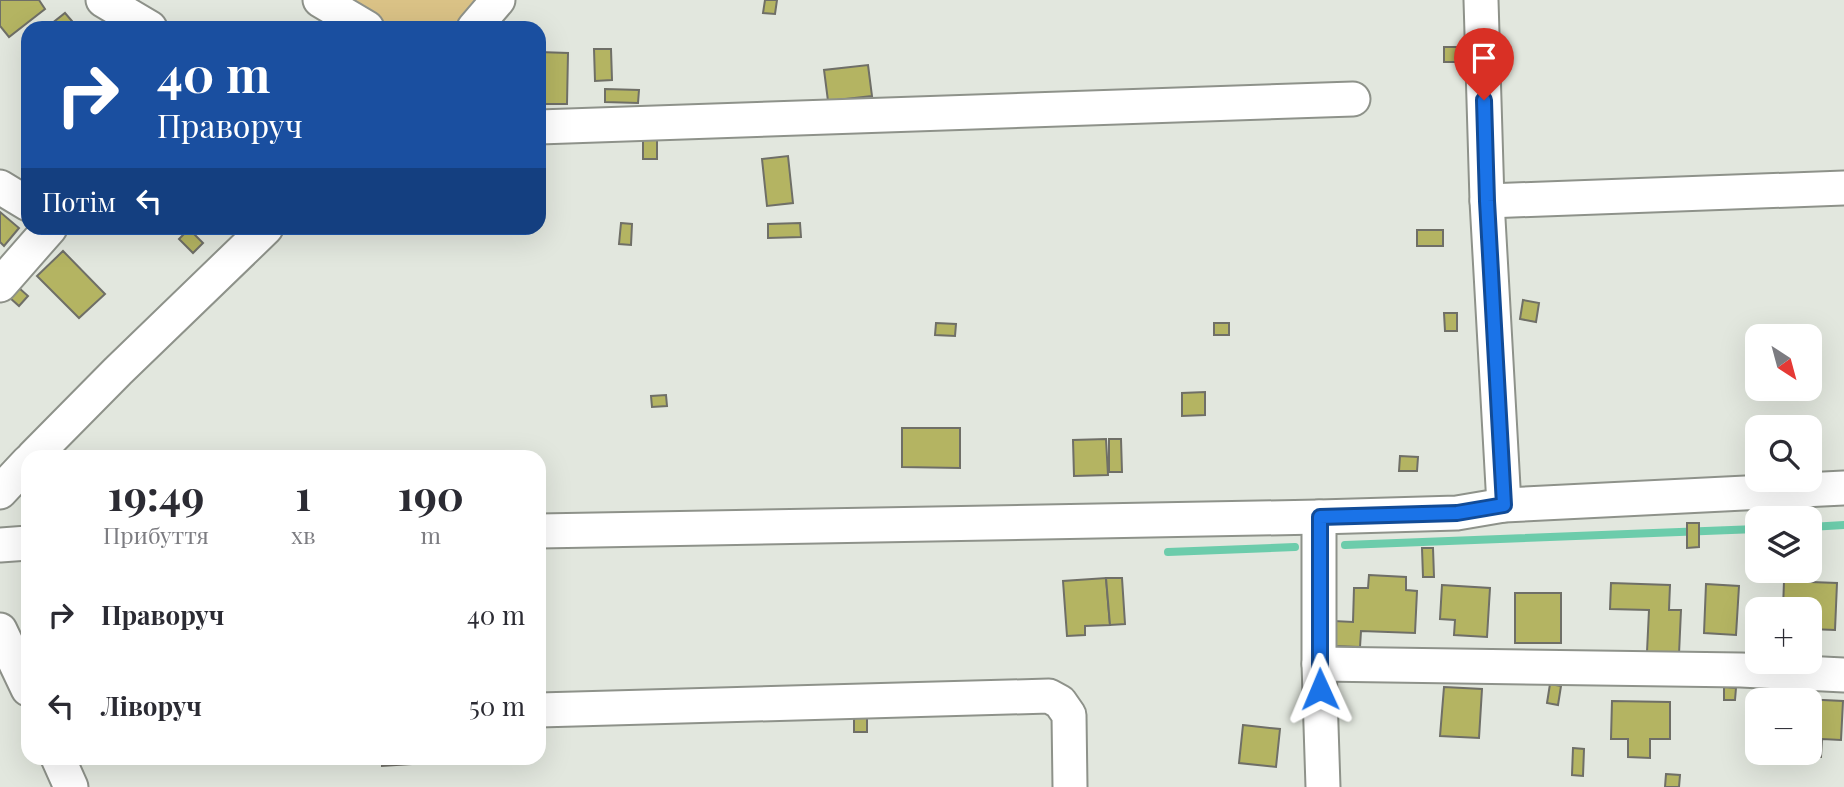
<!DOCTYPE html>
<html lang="uk">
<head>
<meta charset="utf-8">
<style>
	body { margin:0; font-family:"Playfair Display",serif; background:#f7f7f7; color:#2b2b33; height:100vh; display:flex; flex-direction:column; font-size:26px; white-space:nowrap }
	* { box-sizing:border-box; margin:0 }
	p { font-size:23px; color:#7c7c81 }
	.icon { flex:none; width:38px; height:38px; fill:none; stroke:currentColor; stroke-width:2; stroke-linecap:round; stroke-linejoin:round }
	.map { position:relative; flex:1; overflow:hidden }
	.details { position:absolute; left:21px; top:450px; width:525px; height:315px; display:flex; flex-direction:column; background:#fff; border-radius:21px; box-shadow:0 7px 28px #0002 }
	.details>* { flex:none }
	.hud { position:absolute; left:21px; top:21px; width:525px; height:214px; border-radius:21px; box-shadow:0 7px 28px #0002; background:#1a4fa0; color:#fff; overflow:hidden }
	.needle { width:46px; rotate:144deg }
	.buttons { position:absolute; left:1745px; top:324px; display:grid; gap:14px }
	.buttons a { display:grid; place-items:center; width:77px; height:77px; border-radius:14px; background:#fff; box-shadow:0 7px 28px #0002; font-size:35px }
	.pin { position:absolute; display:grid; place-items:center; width:60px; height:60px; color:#fff; margin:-72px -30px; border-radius:50% 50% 50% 0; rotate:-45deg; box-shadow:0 0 7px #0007 }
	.pin .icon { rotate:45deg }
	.me { position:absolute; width:77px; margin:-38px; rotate:359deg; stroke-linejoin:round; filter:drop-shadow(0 0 5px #0008) }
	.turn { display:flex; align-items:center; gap:24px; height:147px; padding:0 21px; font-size:32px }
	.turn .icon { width:91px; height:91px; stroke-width:2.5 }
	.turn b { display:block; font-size:49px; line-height:60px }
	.then { display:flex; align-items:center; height:66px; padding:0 21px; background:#0003; gap:14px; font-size:26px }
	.eta { display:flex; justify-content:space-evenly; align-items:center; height:119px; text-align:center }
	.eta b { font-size:42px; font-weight:700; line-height:49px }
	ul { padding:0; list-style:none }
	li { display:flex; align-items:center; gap:21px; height:91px; padding:0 21px }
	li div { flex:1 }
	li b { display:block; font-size:26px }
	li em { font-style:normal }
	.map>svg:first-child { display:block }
	.green { fill:#dac286 }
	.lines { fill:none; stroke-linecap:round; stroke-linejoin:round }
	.stream { stroke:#6cccab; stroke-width:8 }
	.building { fill:#b4b462; stroke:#6f6f67; stroke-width:2 }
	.minor-casing { stroke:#8e928a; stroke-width:37 }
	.minor { stroke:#fff; stroke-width:33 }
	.route-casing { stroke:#114b97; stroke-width:18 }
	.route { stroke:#1a73e8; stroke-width:12 }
</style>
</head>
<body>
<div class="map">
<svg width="1844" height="787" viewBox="0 0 1844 787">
	<rect width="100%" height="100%" fill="#e2e7de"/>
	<!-- green -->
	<polygon class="green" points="327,0 482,0 458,28 371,28"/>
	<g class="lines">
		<!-- stream -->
		<g class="stream">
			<polyline points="1810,527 1844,525"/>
			<polyline points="1345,545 1757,529"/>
			<polyline points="1168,552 1295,547"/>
		</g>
	</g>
	<!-- building -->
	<g class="building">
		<polygon points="0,0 39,0 45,9 9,37 0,26"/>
		<polygon points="765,0 777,0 775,14 763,13"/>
		<polygon points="65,13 78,28 46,28"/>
		<rect x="1444" y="47" width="15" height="15"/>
		<polygon points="594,49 611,49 612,80 595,81"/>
		<polygon points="539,52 568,53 567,104 539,104"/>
		<polygon points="868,65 872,96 828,101 824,70"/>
		<polygon points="605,89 639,90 638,103 605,102"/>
		<rect x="643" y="134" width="14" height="25"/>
		<polygon points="788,156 793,203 767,206 762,159"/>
		<polygon points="0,212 19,228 4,246 0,242"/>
		<polygon points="621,223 632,224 631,245 619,244"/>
		<polygon points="800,223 801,237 768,238 768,224"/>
		<polygon points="189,229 203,243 193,253 179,239"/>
		<rect x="1417" y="230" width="26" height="16"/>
		<polygon points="63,251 105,294 79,318 37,276"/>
		<polygon points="9,279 28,296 19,306 0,289"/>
		<polygon points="1523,300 1539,303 1536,322 1520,319"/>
		<polygon points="1444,313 1457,313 1457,331 1445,331"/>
		<polygon points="936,323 956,324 955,336 935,335"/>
		<rect x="1214" y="323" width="15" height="12"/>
		<polygon points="1205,392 1205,415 1182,416 1182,393"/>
		<polygon points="666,395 667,406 652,407 651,396"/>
		<polygon points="902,428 960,428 960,468 902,467"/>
		<polygon points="1106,439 1108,475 1074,476 1073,440"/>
		<polygon points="1109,439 1121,439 1122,472 1109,472"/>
		<polygon points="1400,456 1418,457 1417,471 1399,471"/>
		<polygon points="1687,523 1699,523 1699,547 1687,548"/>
		<polygon points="1422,548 1433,548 1434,577 1423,577"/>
		<polygon points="1369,575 1406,577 1406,590 1417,591 1415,633 1361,631 1360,647 1333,646 1334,621 1353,622 1354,588 1368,588"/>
		<polygon points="1106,578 1110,625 1085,626 1085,635 1067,636 1063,581"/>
		<polygon points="1106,578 1122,578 1125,624 1110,625"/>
		<polygon points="1784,581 1837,583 1835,630 1810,629 1810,609 1783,609"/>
		<polygon points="1611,583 1670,585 1669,610 1681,610 1679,654 1647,652 1649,610 1610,609"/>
		<polygon points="1706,584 1739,586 1736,635 1704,633"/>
		<polygon points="1442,585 1490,588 1487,637 1454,635 1455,620 1440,619"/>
		<rect x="1515" y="593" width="46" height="50"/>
		<polygon points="1550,684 1561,686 1558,705 1547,703"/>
		<polygon points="1444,687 1482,689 1479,738 1440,736"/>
		<polygon points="1724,687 1736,688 1735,700 1724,700"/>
		<polygon points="1782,698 1843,701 1841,740 1822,739 1821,757 1779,754 1779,752 1810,752 1810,700 1782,700"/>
		<polygon points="1612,701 1670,702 1670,739 1650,739 1650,758 1628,757 1628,739 1611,739"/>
		<rect x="854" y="716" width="13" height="16"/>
		<polygon points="1243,725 1280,729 1276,767 1239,763"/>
		<polygon points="1573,748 1584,749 1583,776 1572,775"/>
		<polygon points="382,758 411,758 411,764 382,766"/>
		<polygon points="1666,774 1680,775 1679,787 1665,787"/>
	</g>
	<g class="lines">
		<defs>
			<g id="minor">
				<polyline points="103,0 150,28"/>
				<polyline points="320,0 367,28"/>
				<polyline points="1481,0 1487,201 1504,505"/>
				<polyline points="474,28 498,0"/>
				<polyline points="539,127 1353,99"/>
				<polyline points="0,187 28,204"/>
				<polyline points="1487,201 1844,188"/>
				<polyline points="0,285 50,228"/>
				<polyline points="33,457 118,371 266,228"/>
				<polyline points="0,492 28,462"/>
				<polyline points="1319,517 1319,664 1323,787"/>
				<polyline points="539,531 1319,517 1457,513 1504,505 1844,488"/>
				<polyline points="0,545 28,543"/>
				<polyline points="0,630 28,689"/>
				<polyline points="1319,664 1741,670 1844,675"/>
				<polyline points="539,710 1049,696 1060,702 1069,715 1070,787"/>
				<polyline points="58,758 71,787"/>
			</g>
		</defs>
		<!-- minor casing -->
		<use href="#minor" class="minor-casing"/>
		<!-- minor -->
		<use href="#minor" class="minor"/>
	</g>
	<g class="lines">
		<defs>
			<polyline id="route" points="1320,689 1320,517 1457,513 1504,505 1487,201 1484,100"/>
		</defs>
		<!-- route casing -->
		<use href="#route" class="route-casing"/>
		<!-- route -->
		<use href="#route" class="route"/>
	</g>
</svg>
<div class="buttons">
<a><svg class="needle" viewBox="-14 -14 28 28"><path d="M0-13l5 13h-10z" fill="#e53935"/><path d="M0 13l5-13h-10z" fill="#7c7c81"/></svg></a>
<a><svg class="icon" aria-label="search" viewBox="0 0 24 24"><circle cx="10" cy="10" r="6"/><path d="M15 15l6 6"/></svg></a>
<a><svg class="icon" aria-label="layers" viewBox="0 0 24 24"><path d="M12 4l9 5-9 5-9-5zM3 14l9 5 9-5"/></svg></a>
<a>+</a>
<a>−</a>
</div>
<div class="pin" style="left:1484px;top:100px;background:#d93025"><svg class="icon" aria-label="arrive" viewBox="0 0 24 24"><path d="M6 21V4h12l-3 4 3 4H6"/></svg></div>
<svg class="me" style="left:1320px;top:689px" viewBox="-20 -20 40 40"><path d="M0-17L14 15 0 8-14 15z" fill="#1a73e8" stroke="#fff" stroke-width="4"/></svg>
<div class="hud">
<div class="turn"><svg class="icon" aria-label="right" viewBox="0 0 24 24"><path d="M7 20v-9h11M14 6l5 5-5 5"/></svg><div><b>40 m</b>Праворуч</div></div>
<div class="then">Потім<svg class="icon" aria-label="left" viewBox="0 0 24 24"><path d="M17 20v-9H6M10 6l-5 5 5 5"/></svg></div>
</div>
<section class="details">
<div class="eta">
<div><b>19:49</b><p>Прибуття</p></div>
<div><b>1</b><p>хв</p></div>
<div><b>190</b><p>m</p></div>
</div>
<ul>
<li><svg class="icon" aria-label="right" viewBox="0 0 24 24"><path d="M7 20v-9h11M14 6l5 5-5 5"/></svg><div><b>Праворуч</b></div><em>40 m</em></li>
<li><svg class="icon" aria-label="left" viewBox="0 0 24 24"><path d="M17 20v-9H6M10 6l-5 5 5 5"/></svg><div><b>Ліворуч</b></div><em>50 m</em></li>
</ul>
</section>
</div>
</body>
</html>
